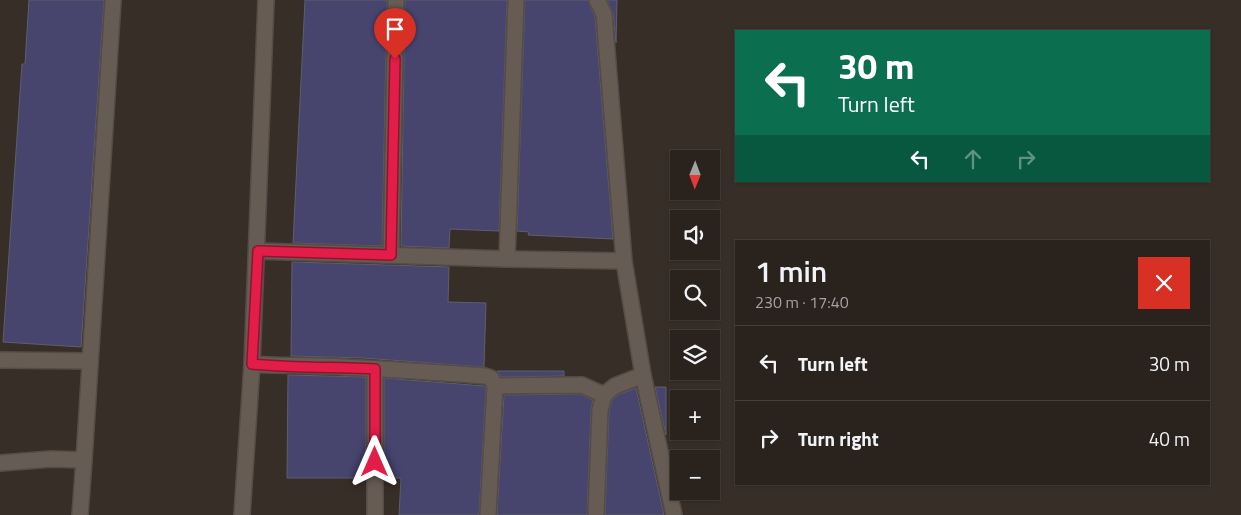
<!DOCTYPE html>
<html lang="en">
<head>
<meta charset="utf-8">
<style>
	body { margin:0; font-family:"Titillium Web",sans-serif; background:#312a26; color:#f1f3f6; height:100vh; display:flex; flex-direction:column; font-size:19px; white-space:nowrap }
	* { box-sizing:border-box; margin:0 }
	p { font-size:16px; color:#a5a4a4 }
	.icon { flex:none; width:28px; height:28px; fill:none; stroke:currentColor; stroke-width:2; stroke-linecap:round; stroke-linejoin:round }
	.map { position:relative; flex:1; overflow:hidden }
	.drawer { position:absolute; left:735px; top:240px; width:475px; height:245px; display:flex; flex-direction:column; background:#29221d; border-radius:0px; box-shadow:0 1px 4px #0004,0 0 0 1px #453f3b }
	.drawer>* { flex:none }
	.banner { position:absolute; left:735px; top:30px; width:475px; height:152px; border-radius:0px; box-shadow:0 1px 4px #0004,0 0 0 1px #453f3b; background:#0b6e4f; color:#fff; overflow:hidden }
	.needle { width:32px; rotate:181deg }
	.fabs { position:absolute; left:670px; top:150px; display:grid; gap:10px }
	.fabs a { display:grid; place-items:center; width:50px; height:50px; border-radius:0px; background:#29221d; box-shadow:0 1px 4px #0004,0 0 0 1px #453f3b; font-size:25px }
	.pin { position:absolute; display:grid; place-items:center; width:42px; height:42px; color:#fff; margin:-51px -21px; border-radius:50% 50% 50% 0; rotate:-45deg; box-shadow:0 0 5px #0007 }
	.pin .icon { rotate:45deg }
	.me { position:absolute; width:55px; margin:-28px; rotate:0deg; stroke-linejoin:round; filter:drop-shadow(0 0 4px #0008) }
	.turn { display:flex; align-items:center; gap:18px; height:105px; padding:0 20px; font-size:22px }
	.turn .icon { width:65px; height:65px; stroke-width:2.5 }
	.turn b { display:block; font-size:35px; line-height:42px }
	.lanes { display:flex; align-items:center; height:48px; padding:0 20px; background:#0003; justify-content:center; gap:25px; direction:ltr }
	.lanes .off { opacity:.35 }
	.round { display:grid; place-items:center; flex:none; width:52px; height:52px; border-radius:0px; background:#312a26 }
	.head { display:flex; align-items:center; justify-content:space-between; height:85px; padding:0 20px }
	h1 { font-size:30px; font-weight:600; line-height:38px }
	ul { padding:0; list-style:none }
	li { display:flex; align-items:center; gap:15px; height:75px; padding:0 20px; border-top:1px solid #453f3b }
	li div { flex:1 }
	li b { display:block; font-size:19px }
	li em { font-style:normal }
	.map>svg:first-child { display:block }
	.building { fill:#47446e; stroke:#5f5f6a }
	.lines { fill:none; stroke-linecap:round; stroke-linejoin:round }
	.minor-casing { stroke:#544c46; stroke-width:18 }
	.minor { stroke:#675c54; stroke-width:15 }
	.route-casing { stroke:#92132f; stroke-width:12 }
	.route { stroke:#e11d48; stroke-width:9 }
</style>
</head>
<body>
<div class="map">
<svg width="1241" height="515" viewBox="0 0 1241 515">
	<rect width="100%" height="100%" fill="#372e27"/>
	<!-- building -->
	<g class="building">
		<polygon points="29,0 104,0 81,347 3,342 22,64 25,64"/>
		<polygon points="305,0 387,0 382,246 293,243"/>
		<polygon points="405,0 507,0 499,231 450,229 449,248 401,246"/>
		<polygon points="525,0 588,0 595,17 613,239 528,235 529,232 517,231"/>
		<polygon points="607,0 617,0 616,43 613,13"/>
		<polygon points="292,262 449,267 448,302 486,303 484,367 363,358 291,356"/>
		<polygon points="497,371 564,371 564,376 501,377"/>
		<polygon points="288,375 366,377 366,478 287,478"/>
		<polygon points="384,378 484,386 486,388 479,515 399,515 401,478 384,478"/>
		<polygon points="655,387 666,387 666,435"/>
		<polygon points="636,388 664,515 605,515 609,411 612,400 620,394"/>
		<polygon points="580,394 593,400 591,410 587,515 497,515 504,395"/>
		<polygon points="670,456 679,456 679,494"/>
	</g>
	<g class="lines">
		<defs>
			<g id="minor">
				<polyline points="597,0 604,14 624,261 643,375 674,515"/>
				<polyline points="257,251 507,259 624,261"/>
				<polyline points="391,255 396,0"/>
				<polyline points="507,259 516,0"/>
				<polyline points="0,360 90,361"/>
				<path d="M252,364C275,366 298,365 321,366C376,368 431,372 485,376L491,378L495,386L488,515"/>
				<polyline points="495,386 582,385 604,395"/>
				<polyline points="84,460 113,0"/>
				<polyline points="0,463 51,459 84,460 80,515"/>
				<polyline points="242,515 252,364 266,0"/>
				<polyline points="375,515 375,369"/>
				<polyline points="596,515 600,410 604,395 615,386 643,375"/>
			</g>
		</defs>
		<!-- minor casing -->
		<use href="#minor" class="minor-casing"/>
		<!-- minor -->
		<use href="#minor" class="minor"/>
	</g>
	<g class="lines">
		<defs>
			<path id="route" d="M375,462V369C334,367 293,368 252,364L258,251L391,255L395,59"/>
		</defs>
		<!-- route casing -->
		<use href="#route" class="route-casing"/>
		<!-- route -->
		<use href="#route" class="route"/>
	</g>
</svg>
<div class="fabs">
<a><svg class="needle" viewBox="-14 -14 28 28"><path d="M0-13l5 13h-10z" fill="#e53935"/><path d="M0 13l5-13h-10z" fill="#a5a4a4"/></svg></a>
<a><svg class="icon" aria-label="sound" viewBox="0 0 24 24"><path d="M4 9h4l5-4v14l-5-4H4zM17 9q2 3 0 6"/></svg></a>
<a><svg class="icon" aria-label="search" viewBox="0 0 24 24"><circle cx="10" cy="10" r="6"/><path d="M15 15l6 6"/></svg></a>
<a><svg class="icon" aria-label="layers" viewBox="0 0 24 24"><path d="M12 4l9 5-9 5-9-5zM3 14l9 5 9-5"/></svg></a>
<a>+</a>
<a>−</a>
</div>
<div class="pin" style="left:395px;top:59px;background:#d93025"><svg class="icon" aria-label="arrive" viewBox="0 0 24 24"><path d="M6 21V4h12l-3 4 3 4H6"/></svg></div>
<svg class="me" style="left:375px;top:462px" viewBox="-20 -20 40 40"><path d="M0-17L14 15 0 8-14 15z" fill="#e11d48" stroke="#fff" stroke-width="4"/></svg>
<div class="banner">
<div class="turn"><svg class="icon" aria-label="left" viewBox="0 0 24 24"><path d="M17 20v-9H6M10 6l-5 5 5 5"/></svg><div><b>30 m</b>Turn left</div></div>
<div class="lanes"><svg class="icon" aria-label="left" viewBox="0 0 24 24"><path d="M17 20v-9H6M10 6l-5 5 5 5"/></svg><svg class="icon off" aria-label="ahead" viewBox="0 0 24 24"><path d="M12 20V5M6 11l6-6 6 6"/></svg><svg class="icon off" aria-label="right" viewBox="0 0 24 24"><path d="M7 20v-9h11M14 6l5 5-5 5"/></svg></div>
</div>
<section class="drawer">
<div class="head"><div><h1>1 min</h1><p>230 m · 17:40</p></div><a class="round" style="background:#d93025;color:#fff"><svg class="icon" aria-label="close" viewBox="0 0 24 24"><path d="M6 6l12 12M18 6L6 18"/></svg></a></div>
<ul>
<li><svg class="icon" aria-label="left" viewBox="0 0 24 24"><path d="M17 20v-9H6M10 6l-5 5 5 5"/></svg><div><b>Turn left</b></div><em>30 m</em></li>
<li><svg class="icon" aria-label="right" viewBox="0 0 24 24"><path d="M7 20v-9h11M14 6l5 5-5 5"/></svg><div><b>Turn right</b></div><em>40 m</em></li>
</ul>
</section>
</div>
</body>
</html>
